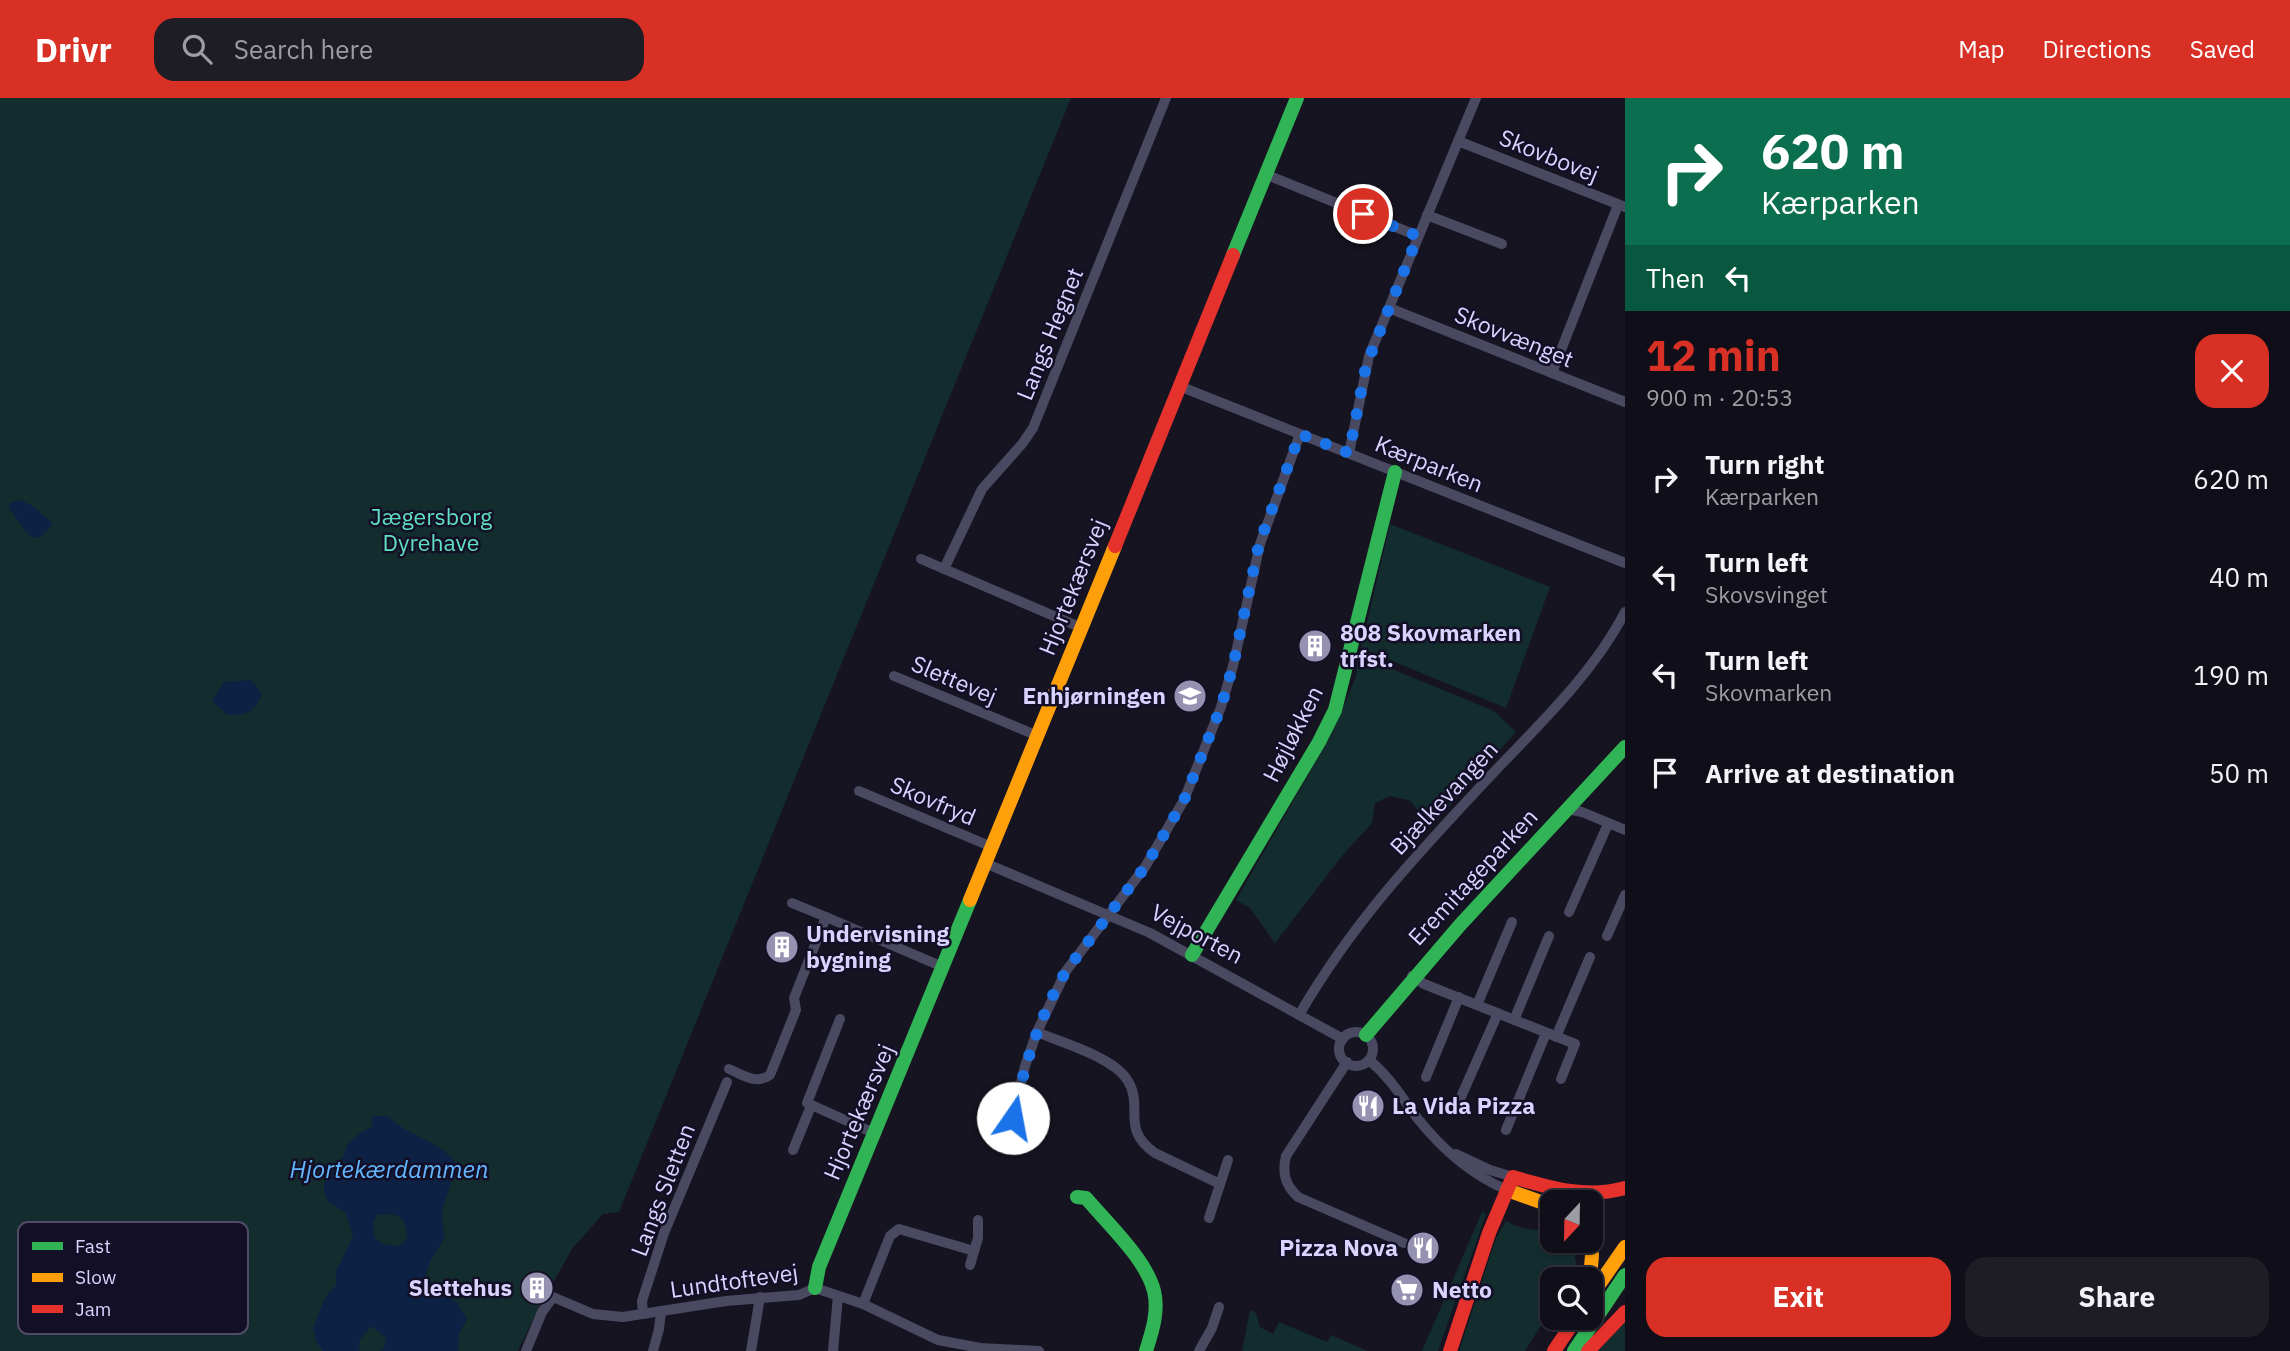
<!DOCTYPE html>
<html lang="en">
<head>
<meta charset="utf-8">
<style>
	body { margin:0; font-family:"IBM Plex Sans",sans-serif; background:#1e1d26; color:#f1f3f6; height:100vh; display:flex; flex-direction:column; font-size:26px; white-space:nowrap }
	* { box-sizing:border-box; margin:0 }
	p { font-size:23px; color:#9c9ca2 }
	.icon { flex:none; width:38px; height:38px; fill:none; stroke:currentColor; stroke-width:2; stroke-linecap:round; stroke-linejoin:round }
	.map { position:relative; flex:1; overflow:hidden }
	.drawer { display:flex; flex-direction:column; background:#100f19; width:665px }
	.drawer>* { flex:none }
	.banner { background:#0b6e4f; color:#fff; overflow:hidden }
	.needle { width:46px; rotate:202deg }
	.controls { position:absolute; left:1540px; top:1092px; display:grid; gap:14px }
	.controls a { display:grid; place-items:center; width:63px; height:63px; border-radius:14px; background:#100f19; box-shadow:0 2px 5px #0004,0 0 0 2px #302f38; font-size:35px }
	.pin { position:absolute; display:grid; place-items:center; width:60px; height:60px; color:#fff; margin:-30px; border:4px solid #fff; border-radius:50%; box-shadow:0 2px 7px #0007 }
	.me { position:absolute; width:77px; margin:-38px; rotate:12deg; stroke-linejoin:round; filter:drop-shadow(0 0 5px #0008) }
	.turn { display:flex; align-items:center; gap:24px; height:147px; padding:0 21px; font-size:32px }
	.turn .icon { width:91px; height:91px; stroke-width:2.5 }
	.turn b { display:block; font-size:49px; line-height:60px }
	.then { display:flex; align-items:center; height:66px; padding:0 21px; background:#0003; gap:14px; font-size:26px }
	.round { display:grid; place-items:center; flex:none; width:74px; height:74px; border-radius:21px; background:#1e1d26 }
	.overview { display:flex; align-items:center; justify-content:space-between; height:119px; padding:0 21px }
	h1 { font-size:42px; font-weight:700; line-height:52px; color:#d93025 }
	.action { display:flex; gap:14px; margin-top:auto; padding:14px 21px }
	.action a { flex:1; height:80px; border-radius:21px; background:#d93025; color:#fff; font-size:28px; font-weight:700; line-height:80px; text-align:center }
	.action a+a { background:#1e1d26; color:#f1f3f6 }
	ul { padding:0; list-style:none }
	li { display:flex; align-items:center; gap:21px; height:98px; padding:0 21px }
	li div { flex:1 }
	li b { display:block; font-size:26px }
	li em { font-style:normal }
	header { display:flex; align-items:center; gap:42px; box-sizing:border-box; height:98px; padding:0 35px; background:#d93025; color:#fff }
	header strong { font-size:33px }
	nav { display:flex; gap:38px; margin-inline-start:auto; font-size:24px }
	.search { width:490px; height:63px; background:#1e1d26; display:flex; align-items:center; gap:18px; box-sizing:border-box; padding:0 24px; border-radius:21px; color:#9c9ca2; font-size:26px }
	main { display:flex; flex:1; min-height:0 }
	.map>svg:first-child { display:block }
	.green { fill:#132c2d }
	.water { fill:#0d2144; fill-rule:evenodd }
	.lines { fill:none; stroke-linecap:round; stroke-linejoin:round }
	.street { stroke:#4a4962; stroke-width:10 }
	.fast { stroke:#30b455; stroke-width:14 }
	.slow { stroke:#ff9f0a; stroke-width:14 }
	.jam { stroke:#e5322d; stroke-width:14 }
	.route { stroke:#1a73e8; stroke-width:12; stroke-dasharray:0 21.6 }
	.labels { text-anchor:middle; stroke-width:5; stroke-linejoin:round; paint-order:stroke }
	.street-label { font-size:23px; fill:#d9d4ff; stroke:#130f26 }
	.park-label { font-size:23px; fill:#5fe0c0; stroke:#130f26 }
	.poi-label { font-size:23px; font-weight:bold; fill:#d9d4ff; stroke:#130f26; text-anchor:start }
	.water-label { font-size:24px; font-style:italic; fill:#62b6ff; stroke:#130f26 }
	.key { fill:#130f26; stroke:#4e4a67; stroke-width:2 }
	.key-label { font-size:19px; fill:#d9d4ff }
</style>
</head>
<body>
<header>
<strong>Drivr</strong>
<div class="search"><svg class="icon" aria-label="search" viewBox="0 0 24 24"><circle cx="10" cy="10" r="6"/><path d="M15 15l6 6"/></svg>Search here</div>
<nav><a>Map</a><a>Directions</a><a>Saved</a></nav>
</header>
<main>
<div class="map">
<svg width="1625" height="1253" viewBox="0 0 1625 1253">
	<rect width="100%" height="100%" fill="#161421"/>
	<!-- green -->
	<g class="green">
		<polygon points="0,0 1071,0 619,1114 603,1116 572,1151 537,1213 518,1253 0,1253"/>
		<polygon points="1390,426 1550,489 1506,610 1361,550"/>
		<polygon points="1358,557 1494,613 1516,634 1430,730 1411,703 1390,698 1375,705 1372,725 1342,758 1275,845 1250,810 1236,802 1330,639 1356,579"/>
		<polygon points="1482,1114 1486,1116 1438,1253 1422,1253"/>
		<path d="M1506,1123C1523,1132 1534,1134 1552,1129V1143H1572L1576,1165L1570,1181H1552V1210L1525,1253H1459L1496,1140Z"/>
		<polygon points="1250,1212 1256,1215 1260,1229 1273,1236 1279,1224 1327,1244 1331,1237 1368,1253 1242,1253"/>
		<polygon points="1625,1224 1625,1253 1598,1253"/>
	</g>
	<!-- water -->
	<g class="water">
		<polygon points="19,402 31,407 53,425 42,438 34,440 27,435 9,410 10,405"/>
		<path d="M251,582L262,596C254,615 247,617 227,617L212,603L224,584Z"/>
		<path d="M371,1018H388C408,1039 438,1041 456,1065L454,1068H449L446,1071L451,1085L442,1113L444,1140L428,1168L425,1183L432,1193L457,1204L467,1221L459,1236L458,1253H380L384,1250L386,1240L371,1228L360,1242L359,1253H323L317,1245L313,1230L324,1202L336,1187V1173L353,1138L346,1115L328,1104L324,1094V1085L344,1057L347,1047L360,1035L373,1028ZM377,1117C399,1114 407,1118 407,1141L400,1148L383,1146L375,1140L373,1125Z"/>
	</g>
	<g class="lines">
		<!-- street -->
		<g class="street">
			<polyline points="1458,43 1625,109"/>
			<polyline points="1265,76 1418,138"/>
			<polyline points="1427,117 1502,146"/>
			<polyline points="1389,210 1625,304"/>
			<polyline points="1552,275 1618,107"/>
			<polyline points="1179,288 1625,465"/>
			<polyline points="1349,355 1369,258 1476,0"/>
			<polyline points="921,461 1082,530"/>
			<polyline points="944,471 982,391 1022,346 1033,330 1166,0"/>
			<polyline points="894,578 1038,638"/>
			<polyline points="859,693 992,749"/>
			<polyline points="1567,711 1582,714 1625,732"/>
			<polyline points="985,765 1150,835 1343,941"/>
			<polyline points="792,805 826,819"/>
			<polyline points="1569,814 1608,726"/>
			<polyline points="1607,838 1625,797"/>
			<polyline points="1412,878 1424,886 1575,946 1561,981"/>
			<polyline points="1477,907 1512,824"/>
			<path d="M1299,917C1354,822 1420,753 1494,674C1541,625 1594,574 1625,514"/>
			<polyline points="840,921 807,1005 874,1035"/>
			<polyline points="1514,922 1549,838"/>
			<path d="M1037,934C1062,945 1114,959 1128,983C1144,1010 1120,1030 1155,1055L1220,1086"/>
			<circle cx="1356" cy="951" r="17"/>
			<polyline points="1556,939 1590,859"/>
			<path d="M1369,962C1390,979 1402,1000 1418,1021C1442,1051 1472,1077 1507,1092"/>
			<path d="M1347,964L1286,1058C1282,1075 1285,1087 1298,1099L1404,1145"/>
			<path d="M729,971C743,977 756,987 770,977L796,912L794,900L826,819L943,869"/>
			<polyline points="1426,979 1459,899"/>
			<polyline points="1457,1008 1498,915"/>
			<polyline points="1506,1032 1546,935"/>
			<polyline points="1008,1038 1025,968 1037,934 1066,873 1145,769 1184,702 1221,609 1233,568 1260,446 1300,336"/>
			<polyline points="793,1052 811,1008"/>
			<polyline points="1456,1056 1490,1072 1513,1079"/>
			<polyline points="1209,1120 1228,1062"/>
			<polyline points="970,1167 978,1140 978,1122"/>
			<polyline points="863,1206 890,1138 899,1131 974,1153"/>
			<polyline points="643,1216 642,1203 664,1135 727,984"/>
			<polyline points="526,1253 542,1214 553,1199 593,1216 623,1219 726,1203 799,1197 815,1190 863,1206 938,1242 980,1250 1039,1253"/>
			<polyline points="653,1253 659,1231 661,1213"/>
			<polyline points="751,1253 760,1199"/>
			<polyline points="833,1253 838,1198"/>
			<polyline points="1199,1253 1212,1230 1219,1209"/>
		</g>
		<!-- fast -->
		<g class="fast">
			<polyline points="1233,157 1297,0"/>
			<polyline points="1192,857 1319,644 1335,612 1395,374"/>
			<polyline points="1366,937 1460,827 1625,649"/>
			<path d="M1077,1099L1086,1100C1107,1125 1146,1161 1154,1193C1159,1213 1152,1234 1146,1253"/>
			<polyline points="815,1190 819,1169 970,802"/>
			<polyline points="1574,1253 1625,1177"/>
		</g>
		<!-- slow -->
		<g class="slow">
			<polyline points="970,802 1115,448"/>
			<polyline points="1507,1092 1552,1108"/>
			<polyline points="1589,1143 1592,1157 1590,1181"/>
			<polyline points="1591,1198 1625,1149"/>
		</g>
		<!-- jam -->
		<g class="jam">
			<polyline points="1115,448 1233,157"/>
			<path d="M1513,1079C1551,1090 1586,1101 1625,1090"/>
			<polyline points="1450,1253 1489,1135 1511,1083"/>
			<polyline points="1554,1253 1576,1220"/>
			<polyline points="1588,1253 1625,1214"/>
		</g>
	</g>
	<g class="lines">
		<!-- route -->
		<path class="route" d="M1013,1020C1024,969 1039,919 1066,873L1145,769L1184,702L1221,609L1233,568L1259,446L1300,336L1349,355L1366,268L1418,138L1363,116"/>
	</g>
	<!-- icons -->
	<defs>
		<symbol id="building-disc" viewBox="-11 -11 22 22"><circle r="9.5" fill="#9591b1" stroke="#130f26"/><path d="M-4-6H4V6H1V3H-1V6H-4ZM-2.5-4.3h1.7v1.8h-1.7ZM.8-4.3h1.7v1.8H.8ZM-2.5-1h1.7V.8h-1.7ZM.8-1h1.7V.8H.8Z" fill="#fff"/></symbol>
		<symbol id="school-disc" viewBox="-11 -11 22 22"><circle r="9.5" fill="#9591b1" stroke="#130f26"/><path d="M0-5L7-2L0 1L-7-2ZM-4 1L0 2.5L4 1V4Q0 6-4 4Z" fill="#fff"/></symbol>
		<symbol id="restaurant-disc" viewBox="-11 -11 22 22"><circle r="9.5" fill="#9591b1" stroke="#130f26"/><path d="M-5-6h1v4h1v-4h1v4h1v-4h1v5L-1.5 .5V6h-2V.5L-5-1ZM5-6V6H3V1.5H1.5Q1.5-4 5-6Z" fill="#fff"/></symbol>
		<symbol id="supermarket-disc" viewBox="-11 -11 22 22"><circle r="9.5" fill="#9591b1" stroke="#130f26"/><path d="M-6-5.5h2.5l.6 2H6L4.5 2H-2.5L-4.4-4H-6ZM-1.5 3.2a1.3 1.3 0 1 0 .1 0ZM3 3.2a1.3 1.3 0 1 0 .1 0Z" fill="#fff"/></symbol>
	</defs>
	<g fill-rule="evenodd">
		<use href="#building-disc" x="1296" y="529" width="38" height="38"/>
		<use href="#school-disc" x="1171" y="579" width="38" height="38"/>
		<use href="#building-disc" x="763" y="830" width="38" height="38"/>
		<use href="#restaurant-disc" x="1349" y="989" width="38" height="38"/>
		<use href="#restaurant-disc" x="1404" y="1131" width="38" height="38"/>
		<use href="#building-disc" x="518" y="1171" width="38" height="38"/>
		<use href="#supermarket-disc" x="1388" y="1173" width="38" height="38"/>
	</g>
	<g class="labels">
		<!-- street labels -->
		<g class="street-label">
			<text transform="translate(1549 58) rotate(22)" y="8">Skovbovej</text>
			<text transform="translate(1050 236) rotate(-68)" y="8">Langs Hegnet</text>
			<text transform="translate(1514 239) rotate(22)" y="8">Skovvænget</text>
			<text transform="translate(1429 366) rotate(22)" y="8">Kærparken</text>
			<text transform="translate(1073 489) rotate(-68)" y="8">Hjortekærsvej</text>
			<text transform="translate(954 582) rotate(23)" y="8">Slettevej</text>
			<text transform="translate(1293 636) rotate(-63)" y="8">Højløkken</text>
			<text transform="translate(1444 700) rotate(-47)" y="8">Bjælkevangen</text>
			<text transform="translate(933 703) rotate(23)" y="8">Skovfryd</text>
			<text transform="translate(1473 779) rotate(-47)" y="8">Eremitageparken</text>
			<text transform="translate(1197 836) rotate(28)" y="8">Vejporten</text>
			<text transform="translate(859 1014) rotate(-67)" y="8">Hjortekærsvej</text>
			<text transform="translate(663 1092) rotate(-69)" y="8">Langs Sletten</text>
			<text transform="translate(734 1183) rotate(-8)" y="8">Lundtoftevej</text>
		</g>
		<!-- park labels -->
		<g class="park-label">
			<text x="431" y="427">Jægersborg<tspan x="431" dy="26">Dyrehave</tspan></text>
		</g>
		<!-- poi labels -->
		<g class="poi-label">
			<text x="1340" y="543">808 Skovmarken<tspan x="1340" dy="26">trfst.</tspan></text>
			<text x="1166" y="606" text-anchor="end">Enhjørningen</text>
			<text x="806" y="844">Undervisning<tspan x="806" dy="26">bygning</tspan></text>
			<text x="1392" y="1016">La Vida Pizza</text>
			<text x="1398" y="1158" text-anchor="end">Pizza Nova</text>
			<text x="512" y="1198" text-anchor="end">Slettehus</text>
			<text x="1432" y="1200">Netto</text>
		</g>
		<!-- water labels -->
		<g class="water-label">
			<text x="389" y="1080">Hjortekærdammen</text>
		</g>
	</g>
	<!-- legend -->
	<rect x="18" y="1124" width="230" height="112" rx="10" class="key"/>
	<rect x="32" y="1144" width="31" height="8" fill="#30b455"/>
	<rect x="32" y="1175" width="31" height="9" fill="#ff9f0a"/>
	<rect x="32" y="1207" width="31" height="8" fill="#e5322d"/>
	<g class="key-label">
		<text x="75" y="1155">Fast</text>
		<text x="75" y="1186">Slow</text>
		<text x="75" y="1218">Jam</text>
	</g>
</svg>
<div class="controls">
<a><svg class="needle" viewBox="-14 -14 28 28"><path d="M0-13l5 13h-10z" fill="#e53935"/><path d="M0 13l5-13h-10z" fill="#9c9ca2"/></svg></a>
<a><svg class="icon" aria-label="search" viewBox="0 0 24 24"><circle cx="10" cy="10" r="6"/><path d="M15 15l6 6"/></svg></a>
</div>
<div class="pin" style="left:1363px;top:116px;background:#d93025"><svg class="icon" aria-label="arrive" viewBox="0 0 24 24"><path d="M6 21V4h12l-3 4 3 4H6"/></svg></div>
<svg class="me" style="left:1013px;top:1020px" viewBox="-20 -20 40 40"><circle r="19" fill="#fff"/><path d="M0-13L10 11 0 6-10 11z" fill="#1a73e8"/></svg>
</div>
<section class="drawer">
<div class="banner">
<div class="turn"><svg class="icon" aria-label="right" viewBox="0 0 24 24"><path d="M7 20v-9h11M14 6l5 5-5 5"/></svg><div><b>620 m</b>Kærparken</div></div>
<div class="then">Then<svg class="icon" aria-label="left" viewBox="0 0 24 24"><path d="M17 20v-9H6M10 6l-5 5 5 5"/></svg></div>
</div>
<div class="overview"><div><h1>12 min</h1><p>900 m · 20:53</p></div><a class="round" style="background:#d93025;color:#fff"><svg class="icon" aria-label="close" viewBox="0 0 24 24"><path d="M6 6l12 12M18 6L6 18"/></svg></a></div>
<ul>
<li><svg class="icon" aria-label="right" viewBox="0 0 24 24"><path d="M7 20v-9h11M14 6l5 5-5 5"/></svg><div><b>Turn right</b><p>Kærparken</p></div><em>620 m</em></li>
<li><svg class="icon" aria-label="left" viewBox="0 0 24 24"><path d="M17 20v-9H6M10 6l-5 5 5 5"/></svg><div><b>Turn left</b><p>Skovsvinget</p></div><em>40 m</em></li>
<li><svg class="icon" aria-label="left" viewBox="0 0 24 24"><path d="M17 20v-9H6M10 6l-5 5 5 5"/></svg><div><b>Turn left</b><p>Skovmarken</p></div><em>190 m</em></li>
<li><svg class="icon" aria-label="arrive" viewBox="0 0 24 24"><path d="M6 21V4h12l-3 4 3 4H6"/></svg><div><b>Arrive at destination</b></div><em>50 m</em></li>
</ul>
<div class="action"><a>Exit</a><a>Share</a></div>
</section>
</main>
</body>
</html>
